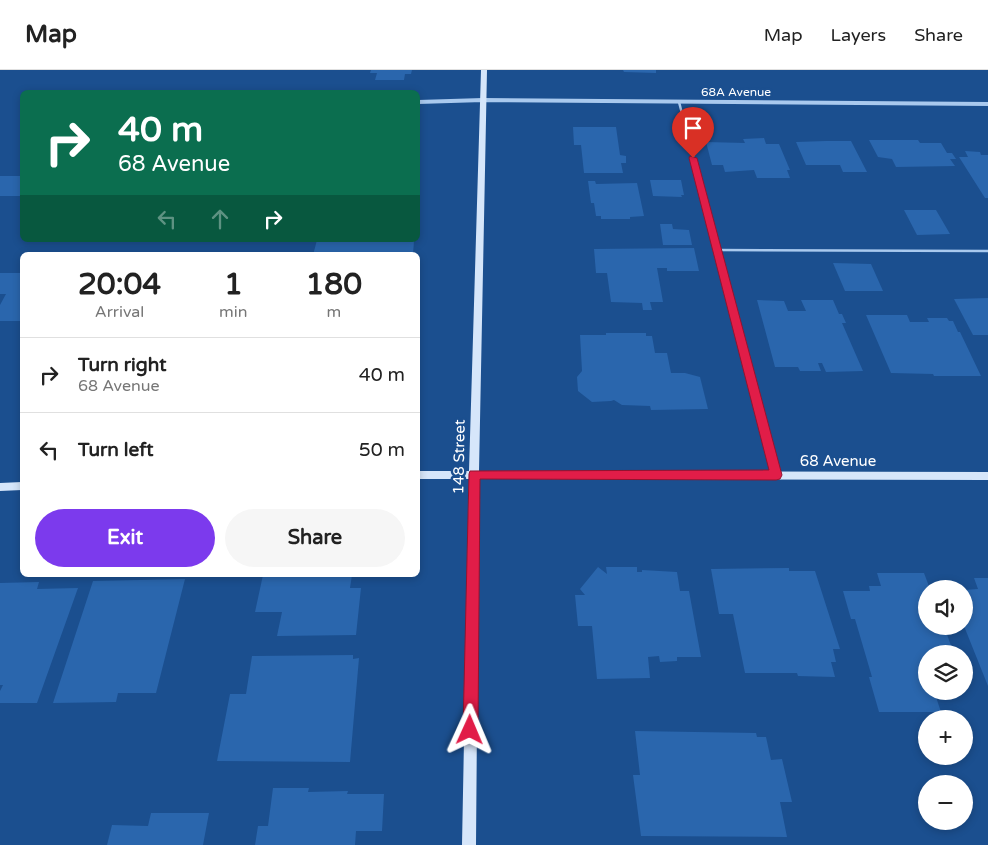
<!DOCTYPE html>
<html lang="en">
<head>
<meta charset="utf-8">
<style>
	body { margin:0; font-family:"Varela Round",sans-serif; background:#f6f6f6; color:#222; height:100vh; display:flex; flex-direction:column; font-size:19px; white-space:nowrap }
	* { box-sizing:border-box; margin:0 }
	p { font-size:16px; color:#767676 }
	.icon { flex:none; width:28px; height:28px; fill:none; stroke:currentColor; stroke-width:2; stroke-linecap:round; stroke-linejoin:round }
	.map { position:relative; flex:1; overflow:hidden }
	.sheet { position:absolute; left:20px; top:182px; width:400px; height:325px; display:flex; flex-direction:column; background:#fff; border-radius:8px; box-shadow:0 2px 8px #0003 }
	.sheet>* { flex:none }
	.banner { position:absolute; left:20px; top:20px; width:400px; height:152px; border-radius:8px; box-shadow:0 2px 8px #0003; background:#0b6e4f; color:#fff; overflow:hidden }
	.tools { position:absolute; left:918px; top:510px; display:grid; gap:10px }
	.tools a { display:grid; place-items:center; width:55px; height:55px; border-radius:50%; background:#fff; box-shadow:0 2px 8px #0003; font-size:25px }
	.pin { position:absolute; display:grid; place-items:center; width:42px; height:42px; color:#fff; margin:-51px -21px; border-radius:50% 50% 50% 0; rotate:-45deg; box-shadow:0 0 5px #0007 }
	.pin .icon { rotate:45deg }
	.me { position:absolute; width:55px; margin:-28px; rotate:1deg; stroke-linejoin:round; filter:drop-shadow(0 0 4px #0008) }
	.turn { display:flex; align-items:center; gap:18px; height:105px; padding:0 15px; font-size:22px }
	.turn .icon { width:65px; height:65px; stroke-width:2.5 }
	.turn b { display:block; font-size:35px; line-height:42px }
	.lanes { display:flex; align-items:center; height:48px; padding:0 15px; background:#0003; justify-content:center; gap:25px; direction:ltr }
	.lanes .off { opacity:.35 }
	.eta { display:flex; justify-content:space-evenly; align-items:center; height:85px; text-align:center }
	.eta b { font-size:30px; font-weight:700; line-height:35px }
	.cta { display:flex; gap:10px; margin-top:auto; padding:10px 15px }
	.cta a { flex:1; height:58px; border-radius:30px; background:#7c3aed; color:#fff; font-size:20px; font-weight:700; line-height:58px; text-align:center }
	.cta a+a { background:#f6f6f6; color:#222 }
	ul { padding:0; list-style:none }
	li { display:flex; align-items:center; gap:15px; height:75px; padding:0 15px; border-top:1px solid #e0e0e0 }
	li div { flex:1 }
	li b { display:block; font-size:19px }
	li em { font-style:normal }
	header { display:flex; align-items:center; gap:30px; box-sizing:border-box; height:70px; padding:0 25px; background:#fff; border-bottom:1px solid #e0e0e0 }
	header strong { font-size:24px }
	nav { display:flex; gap:28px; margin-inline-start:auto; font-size:18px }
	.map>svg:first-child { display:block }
	.building { fill:#2a66ad }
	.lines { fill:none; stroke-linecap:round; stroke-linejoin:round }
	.lane-far1 { stroke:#a9c9ee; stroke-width:2.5 }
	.lane { stroke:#a9c9ee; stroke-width:4 }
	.street { stroke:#a9c9ee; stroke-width:4 }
	.secondary { fill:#d6e6fa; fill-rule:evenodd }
	.route { fill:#e11d48; stroke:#92132f }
	.labels { text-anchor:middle; stroke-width:5; stroke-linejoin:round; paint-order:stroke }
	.far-street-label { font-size:12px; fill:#fff; stroke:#1b4f8f }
	.street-label { font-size:15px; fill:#fff; stroke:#1b4f8f }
</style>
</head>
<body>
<header>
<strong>Map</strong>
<nav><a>Map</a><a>Layers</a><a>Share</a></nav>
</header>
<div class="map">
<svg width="988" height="775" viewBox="0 0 988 775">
	<rect width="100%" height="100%" fill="#1b4f8f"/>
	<!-- building -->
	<g class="building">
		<polygon points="371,0 412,0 411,4 405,4 404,10 375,10 377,3 370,3"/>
		<polygon points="623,0 656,0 656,3 624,2"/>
		<polygon points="573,57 616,57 620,85 626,86 626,93 621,93 623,103 584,103 581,75 574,75"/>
		<polygon points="764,68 766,74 779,74 790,100 787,100 790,108 757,108 754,100 725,102 723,95 712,95 706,72 745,73 743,69"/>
		<polygon points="869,70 918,70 920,73 941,73 947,83 952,83 956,89 950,89 955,96 896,97 892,89 878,87"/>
		<polygon points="826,71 851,71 867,102 843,102 840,95 806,95 796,72"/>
		<polygon points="965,81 980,82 981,85 988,85 988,128 985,128 959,87 968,87"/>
		<polygon points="0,106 22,106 22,123 20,126 0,126"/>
		<polygon points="650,110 681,110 684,125 681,125 682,127 653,126"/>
		<polygon points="588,111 595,111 596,114 637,113 644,146 630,147 630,149 601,149 601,146 596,146 594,133 591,133"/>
		<polygon points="904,140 936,140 950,164 917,165"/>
		<polygon points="660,154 672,154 673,159 689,160 692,175 663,175"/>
		<polygon points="317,170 414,170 413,185 313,185"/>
		<polygon points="694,178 699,201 667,201 667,198 657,198 663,232 650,232 652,240 643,240 642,233 611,232 607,203 596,203 594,179"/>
		<polygon points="833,193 871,194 883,221 845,221"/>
		<polygon points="0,203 22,203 22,251 0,251 0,235 6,224 0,224"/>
		<polygon points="988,228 988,265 973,265 954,229"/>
		<polygon points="757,230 784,231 788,241 806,241 801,230 833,230 839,244 842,244 846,253 842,253 863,301 826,302 822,293 818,293 821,301 800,301 798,297 775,297"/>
		<polygon points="866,245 907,245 910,252 929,252 927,248 947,248 949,251 953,251 958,262 960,262 981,306 934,306 933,304 891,303"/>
		<polygon points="606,263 646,263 646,266 652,266 655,283 667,283 671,303 685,303 700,307 708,339 651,340 650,336 622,335 614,330 611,331 592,332 578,321 577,307 582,301 580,265 606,265"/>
		<polygon points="598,497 607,504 606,497 637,497 637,502 642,502 642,500 677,502 680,521 689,521 701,587 677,587 677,591 660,592 659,586 648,587 650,608 597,609 592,556 578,556 575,525 585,525 580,519"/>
		<polygon points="789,498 789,501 815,501 840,579 833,579 836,592 831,592 835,607 798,606 797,603 745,603 733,544 719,544 711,499"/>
		<polygon points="877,503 924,503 930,519 926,519 926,556 944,556 954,584 926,584 926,621 934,621 941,642 879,642 869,607 872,607 855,549 851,549 843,521 870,521 869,516 881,516"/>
		<polygon points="263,505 352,505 350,518 361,518 356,565 277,566 282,542 255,542"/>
		<polygon points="974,508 988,508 988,616 964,556 964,520 978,519"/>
		<polygon points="185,509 156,623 118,623 116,632 53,633 93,511"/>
		<polygon points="39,512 37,519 78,518 37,633 0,633 0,621 3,615 0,615 0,513"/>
		<polygon points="353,585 353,589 359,588 350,692 217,691 230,624 246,624 252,586"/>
		<polygon points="635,661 756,663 757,667 766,667 771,690 782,689 792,732 780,732 787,767 641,766 633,705 640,705"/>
		<polygon points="273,718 309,718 308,722 348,721 347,724 384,724 382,761 356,761 355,775 255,775 258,756 268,756"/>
		<polygon points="151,743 209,743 203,775 107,775 112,755 148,756"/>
	</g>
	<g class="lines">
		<!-- lane-far1 -->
		<g class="lane-far1">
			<polyline points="679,32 721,195"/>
			<polyline points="717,180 988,181"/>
		</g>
		<!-- lane -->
		<polyline class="lane" points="721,194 776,405"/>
		<!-- street -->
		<polyline class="street" points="418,32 483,30 988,34"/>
		<!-- secondary -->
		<g class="secondary">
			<polygon points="481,0 487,0 479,401 988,402 988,410 479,409 476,775 462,775 469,409 418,409 418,401 469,401"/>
			<polygon points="22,412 22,420 0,421 0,413"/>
		</g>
	</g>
	<!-- route -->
	<polygon class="route" points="690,86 697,88 782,405 780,409 776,410 480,409 478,660 476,665 470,668 465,665 463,660 469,404 470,401 769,400 689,88"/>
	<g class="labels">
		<!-- far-street labels -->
		<g class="far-street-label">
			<text x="736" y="26">68A Avenue</text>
		</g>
		<!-- street labels -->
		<g class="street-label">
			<text transform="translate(459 387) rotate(-89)" y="5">148 Street</text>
			<text x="838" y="396">68 Avenue</text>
		</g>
	</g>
</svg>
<div class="tools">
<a><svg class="icon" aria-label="sound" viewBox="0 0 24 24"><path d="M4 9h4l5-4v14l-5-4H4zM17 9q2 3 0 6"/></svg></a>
<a><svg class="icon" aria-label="layers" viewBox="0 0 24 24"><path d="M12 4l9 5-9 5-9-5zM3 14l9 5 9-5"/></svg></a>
<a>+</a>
<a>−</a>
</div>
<div class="pin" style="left:693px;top:88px;background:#d93025"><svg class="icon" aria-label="arrive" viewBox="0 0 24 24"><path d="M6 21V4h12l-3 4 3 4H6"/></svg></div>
<svg class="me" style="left:470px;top:660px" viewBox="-20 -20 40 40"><path d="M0-17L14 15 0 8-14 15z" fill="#e11d48" stroke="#fff" stroke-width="4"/></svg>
<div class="banner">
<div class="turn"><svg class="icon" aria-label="right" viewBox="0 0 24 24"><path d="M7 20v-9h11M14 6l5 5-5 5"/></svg><div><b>40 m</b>68 Avenue</div></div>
<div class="lanes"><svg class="icon off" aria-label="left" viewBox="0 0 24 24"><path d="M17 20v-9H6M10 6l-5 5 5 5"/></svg><svg class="icon off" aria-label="ahead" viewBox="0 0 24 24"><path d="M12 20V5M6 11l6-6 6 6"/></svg><svg class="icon" aria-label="right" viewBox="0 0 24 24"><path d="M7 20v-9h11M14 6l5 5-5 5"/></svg></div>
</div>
<section class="sheet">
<div class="eta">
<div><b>20:04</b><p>Arrival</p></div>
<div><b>1</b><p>min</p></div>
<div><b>180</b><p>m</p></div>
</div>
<ul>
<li><svg class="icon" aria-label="right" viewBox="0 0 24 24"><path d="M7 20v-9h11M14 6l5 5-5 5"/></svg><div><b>Turn right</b><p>68 Avenue</p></div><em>40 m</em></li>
<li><svg class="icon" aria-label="left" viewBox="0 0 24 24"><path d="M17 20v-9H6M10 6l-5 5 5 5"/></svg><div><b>Turn left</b></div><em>50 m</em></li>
</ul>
<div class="cta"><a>Exit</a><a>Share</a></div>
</section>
</div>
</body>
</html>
